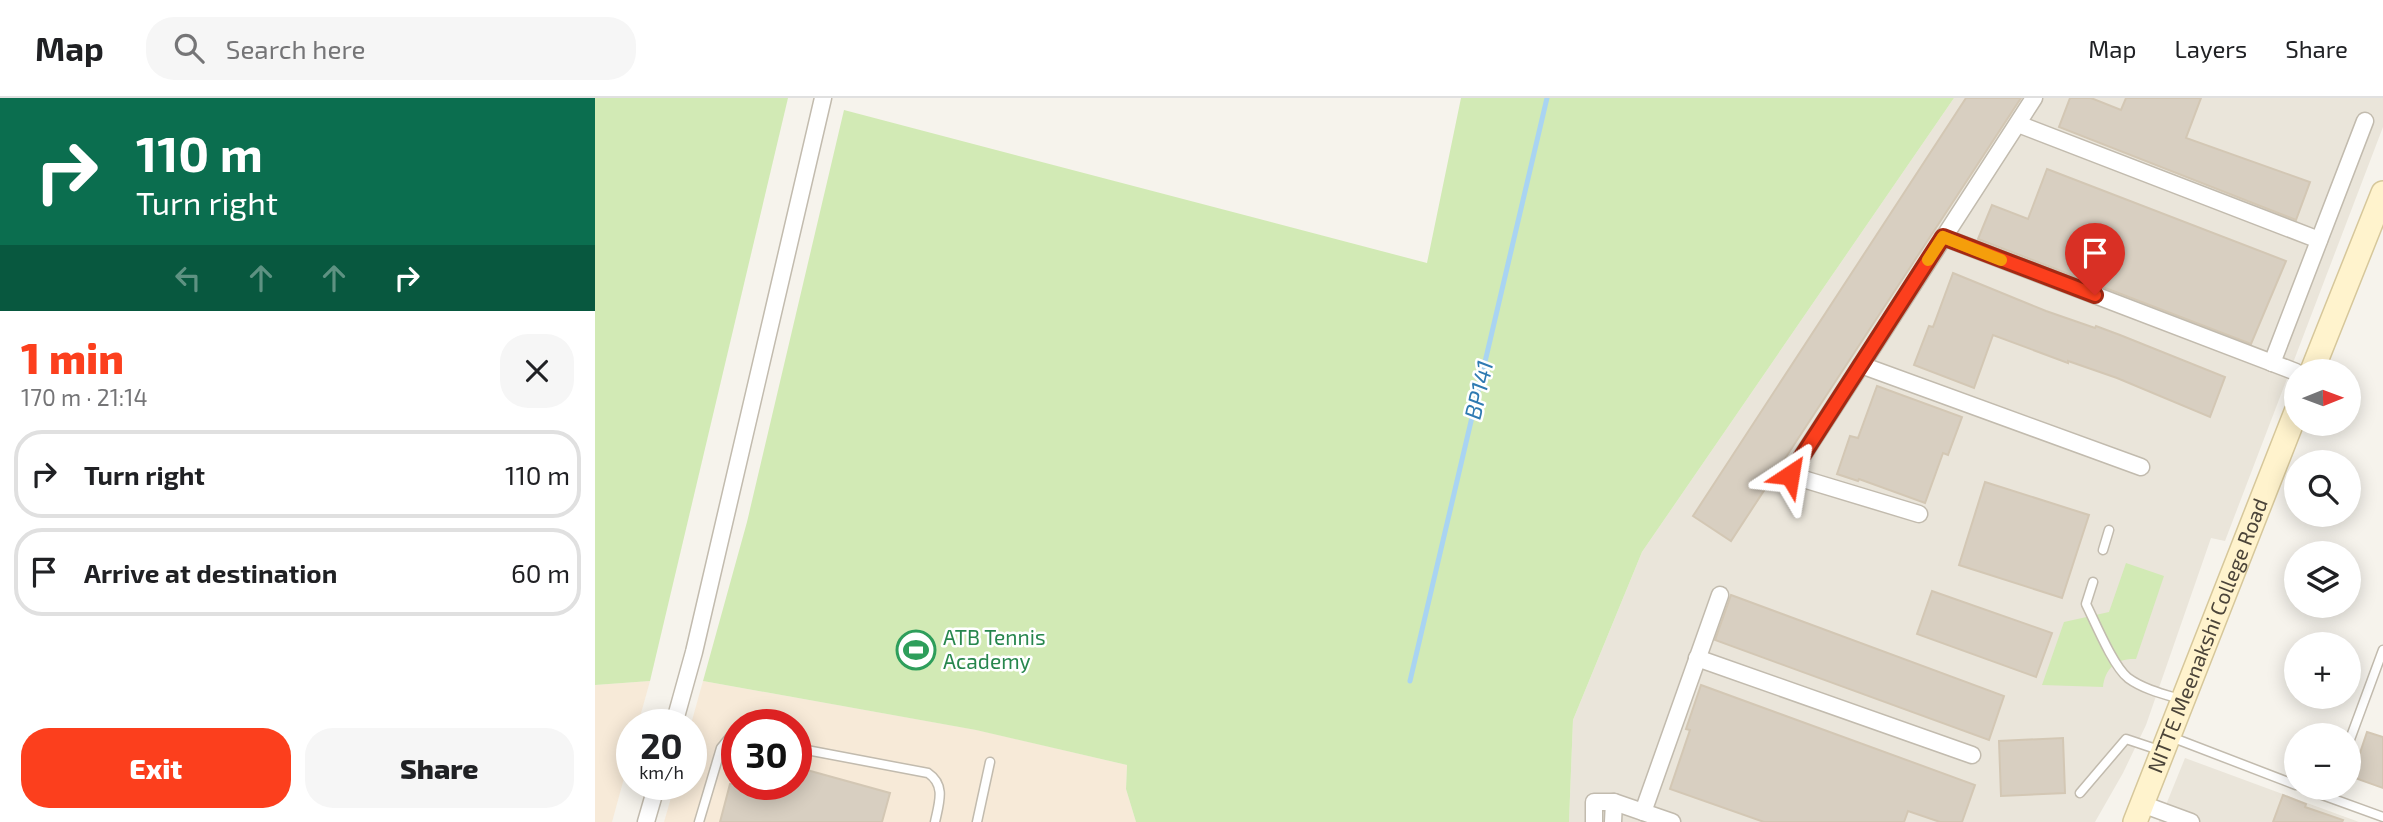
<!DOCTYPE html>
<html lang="en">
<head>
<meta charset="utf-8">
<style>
	body { margin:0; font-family:"Exo 2",sans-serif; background:#f6f6f6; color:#202124; height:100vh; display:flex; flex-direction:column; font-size:26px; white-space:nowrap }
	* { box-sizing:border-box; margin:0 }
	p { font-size:23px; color:#757577 }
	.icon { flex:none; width:38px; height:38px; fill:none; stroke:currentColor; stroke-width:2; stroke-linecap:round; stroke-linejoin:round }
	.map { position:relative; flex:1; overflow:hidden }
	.sheet { display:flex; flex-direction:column; background:#fff; width:595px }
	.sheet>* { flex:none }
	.top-card { background:#0b6e4f; color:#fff; overflow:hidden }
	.needle { width:46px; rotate:89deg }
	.controls { position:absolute; left:1689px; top:261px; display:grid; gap:14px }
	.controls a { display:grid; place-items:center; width:77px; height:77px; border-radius:50%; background:#fff; box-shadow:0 4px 18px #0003; font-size:35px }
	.speed { position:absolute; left:21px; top:611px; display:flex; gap:14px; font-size:35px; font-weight:700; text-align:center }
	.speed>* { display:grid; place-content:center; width:91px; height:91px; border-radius:50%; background:#fff; box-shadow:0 4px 18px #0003; line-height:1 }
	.speed small { font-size:18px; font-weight:400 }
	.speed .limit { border:10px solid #d22; background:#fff; color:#111 }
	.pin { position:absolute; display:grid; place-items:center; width:60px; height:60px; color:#fff; margin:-72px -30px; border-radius:50% 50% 50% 0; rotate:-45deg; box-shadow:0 0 7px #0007 }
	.pin .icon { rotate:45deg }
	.me { position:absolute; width:77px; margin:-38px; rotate:33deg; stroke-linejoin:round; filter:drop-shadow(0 0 5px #0008) }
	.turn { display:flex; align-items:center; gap:24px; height:147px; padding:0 21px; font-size:32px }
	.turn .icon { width:91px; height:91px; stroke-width:2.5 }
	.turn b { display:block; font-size:49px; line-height:60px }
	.lanes { display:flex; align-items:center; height:66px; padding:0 21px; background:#0003; justify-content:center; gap:35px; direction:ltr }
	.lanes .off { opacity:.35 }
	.round { display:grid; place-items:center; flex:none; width:74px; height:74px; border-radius:28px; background:#f6f6f6 }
	.head { display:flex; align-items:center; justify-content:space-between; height:119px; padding:0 21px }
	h1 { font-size:42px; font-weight:800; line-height:52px; color:#fc3f1d }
	.primary-button { display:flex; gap:14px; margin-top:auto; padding:14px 21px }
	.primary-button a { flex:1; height:80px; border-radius:28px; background:#fc3f1d; color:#fff; font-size:28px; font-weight:800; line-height:80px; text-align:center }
	.primary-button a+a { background:#f6f6f6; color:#202124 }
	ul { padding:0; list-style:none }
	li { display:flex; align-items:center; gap:21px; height:88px; margin:0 14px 10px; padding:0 7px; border:4px solid #e0e0e0; border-radius:28px }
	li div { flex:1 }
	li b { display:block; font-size:26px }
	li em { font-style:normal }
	header { display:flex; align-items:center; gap:42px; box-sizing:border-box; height:98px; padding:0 35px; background:#fff; border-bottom:2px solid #e0e0e0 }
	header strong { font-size:33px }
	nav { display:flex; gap:38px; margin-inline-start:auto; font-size:24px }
	.search { width:490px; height:63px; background:#f6f6f6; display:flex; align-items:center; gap:18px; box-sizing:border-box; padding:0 24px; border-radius:28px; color:#757577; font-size:26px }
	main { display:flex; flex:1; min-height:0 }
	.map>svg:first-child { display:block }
	.residential { fill:#eae5da }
	.commercial { fill:#f7ead8; fill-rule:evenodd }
	.green { fill:#d2eab5 }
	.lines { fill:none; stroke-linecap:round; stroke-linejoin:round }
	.stream { stroke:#a9d4f2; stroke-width:5 }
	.building { fill:#d8cfc1; stroke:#d3c7b4; stroke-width:2 }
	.lane-casing { stroke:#c2bbae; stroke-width:11 }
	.street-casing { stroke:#c2bbae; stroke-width:19 }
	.secondary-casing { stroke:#d6c79b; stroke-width:26 }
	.lane { stroke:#fff; stroke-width:8 }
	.street { stroke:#fff; stroke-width:16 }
	.secondary { stroke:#fff3cd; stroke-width:23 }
	.route-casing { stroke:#a42913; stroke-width:18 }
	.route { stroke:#fc3f1d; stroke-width:12 }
	.slow { stroke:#f59e0b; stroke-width:12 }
	.labels { text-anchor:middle; stroke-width:5; stroke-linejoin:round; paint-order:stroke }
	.street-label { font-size:21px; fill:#4b4439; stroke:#fff }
	.leisure-label { font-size:21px; fill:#27864d; stroke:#fff; text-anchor:start }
	.water-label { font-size:23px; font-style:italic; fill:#2e7ab2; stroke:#fff }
</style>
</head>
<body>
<header>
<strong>Map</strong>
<div class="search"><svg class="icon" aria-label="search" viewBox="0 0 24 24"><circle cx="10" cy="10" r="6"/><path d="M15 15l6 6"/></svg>Search here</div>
<nav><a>Map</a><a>Layers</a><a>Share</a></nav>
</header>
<main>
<section class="sheet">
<div class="top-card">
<div class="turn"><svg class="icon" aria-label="right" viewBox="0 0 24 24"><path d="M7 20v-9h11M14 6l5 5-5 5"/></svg><div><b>110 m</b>Turn right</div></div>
<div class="lanes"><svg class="icon off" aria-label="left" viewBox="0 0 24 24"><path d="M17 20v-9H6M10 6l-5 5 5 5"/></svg><svg class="icon off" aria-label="ahead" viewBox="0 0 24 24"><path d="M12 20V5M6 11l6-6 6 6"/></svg><svg class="icon off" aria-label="ahead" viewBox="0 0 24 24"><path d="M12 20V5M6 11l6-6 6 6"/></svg><svg class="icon" aria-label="right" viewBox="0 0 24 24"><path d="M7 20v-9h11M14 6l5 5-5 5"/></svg></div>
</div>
<div class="head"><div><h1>1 min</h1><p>170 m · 21:14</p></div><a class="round"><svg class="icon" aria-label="close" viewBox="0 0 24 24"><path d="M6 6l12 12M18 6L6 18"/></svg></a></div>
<ul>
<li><svg class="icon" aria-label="right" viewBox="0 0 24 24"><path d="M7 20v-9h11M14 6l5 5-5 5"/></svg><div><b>Turn right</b></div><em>110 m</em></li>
<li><svg class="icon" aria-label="arrive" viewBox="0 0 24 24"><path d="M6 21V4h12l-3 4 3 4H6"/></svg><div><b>Arrive at destination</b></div><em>60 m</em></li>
</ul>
<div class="primary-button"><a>Exit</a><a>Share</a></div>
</section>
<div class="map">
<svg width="1788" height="724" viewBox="0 0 1788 724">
	<rect width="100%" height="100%" fill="#f6f3ec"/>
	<!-- residential -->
	<g class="residential">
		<polygon points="1359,0 1788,0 1788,29 1630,443 1616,440 1551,627 1528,675 1500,724 974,724 978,622 1047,454"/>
		<polygon points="1590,660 1764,724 1564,724"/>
	</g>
	<!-- commercial -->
	<g class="commercial">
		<polygon points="55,583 43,626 37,626 37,651 17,724 0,724 0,587"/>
		<path d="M108,583L382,632L532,667L531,691L541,724H69L80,686H96V626ZM142,626H201V686H142Z"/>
	</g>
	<!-- green -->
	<g class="green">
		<polygon points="0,0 193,0 55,583 0,587"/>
		<polygon points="866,0 1359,0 1047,454 978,622 974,724 541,724 531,691 532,667 381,632 108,583 152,424 249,12 832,165"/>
		<path d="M1531,465L1569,478L1541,561C1522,560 1510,570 1508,589L1447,587L1469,524L1514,514Z"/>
	</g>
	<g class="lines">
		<!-- stream -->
		<polyline class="stream" points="815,583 952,0"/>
	</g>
	<!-- building -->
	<g class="building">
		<polygon points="1371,0 1426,0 1136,443 1098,418"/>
		<polygon points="1475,0 1496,0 1526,12 1531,0 1606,0 1591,40 1715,84 1701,122 1464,29"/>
		<polygon points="1452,71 1691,163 1656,246 1383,141 1397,107 1433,121"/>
		<polygon points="1358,175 1451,213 1500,230 1501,228 1525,237 1630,279 1615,319 1522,280 1473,263 1473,265 1398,237 1379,290 1319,267 1334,228 1338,229"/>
		<polygon points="1282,288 1367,319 1353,357 1348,355 1330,405 1264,381 1263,383 1242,376 1255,338 1263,340"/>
		<polygon points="1390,384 1494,417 1467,500 1364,467"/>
		<polygon points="1337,493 1457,535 1441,579 1322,536"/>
		<polygon points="1136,497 1409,598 1394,642 1120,542"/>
		<polygon points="1106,587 1380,687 1367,724 1345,724 1313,713 1309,724 1169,724 1075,691 1095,632 1091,631"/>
		<polygon points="1772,634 1788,639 1788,690 1757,679"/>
		<polygon points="1468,640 1470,695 1406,698 1404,643"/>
		<polygon points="201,669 295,695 287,724 125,724 135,686 201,686"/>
		<polygon points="1688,697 1711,706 1710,709 1748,722 1747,724 1678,724"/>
	</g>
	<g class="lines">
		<defs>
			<g id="lane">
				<polyline points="1508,452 1514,432"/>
				<path d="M1498,484L1491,506C1500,524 1518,568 1533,580C1548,591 1568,596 1585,601"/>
				<polyline points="1576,639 1701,687"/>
				<polyline points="1754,644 1788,552"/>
				<path d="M201,650L333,675C351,687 344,705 340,724"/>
				<polyline points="1708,690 1788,719"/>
				<polyline points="1485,695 1531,641 1564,652"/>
				<polyline points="104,724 126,650 135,639 142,638"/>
				<polyline points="382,724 395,664"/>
			</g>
			<g id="street">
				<polyline points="1423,26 1724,142"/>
				<polyline points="1348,139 1701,274"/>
				<polyline points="1677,265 1770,23"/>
				<polyline points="1266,267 1546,369"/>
				<polyline points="1324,416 1195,377 1439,0"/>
				<polyline points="1102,560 1377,657"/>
				<polyline points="79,626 99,554 228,0"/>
				<polyline points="1547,706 1596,724"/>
				<polyline points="1048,714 1125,497"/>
				<polyline points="51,724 62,686"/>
				<polyline points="999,724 999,704 1019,704 1077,724"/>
				<polyline points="1018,724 1019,704"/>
			</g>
			<g id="secondary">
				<polyline points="1717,273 1788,95"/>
				<path id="s1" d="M1540,724L1701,314"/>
			</g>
		</defs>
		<!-- lane casing -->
		<use href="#lane" class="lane-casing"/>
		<!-- street casing -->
		<use href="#street" class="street-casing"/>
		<!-- secondary casing -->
		<use href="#secondary" class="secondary-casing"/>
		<!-- lane -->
		<use href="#lane" class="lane"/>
		<!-- street -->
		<use href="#street" class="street"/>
		<!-- secondary -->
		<use href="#secondary" class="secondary"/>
	</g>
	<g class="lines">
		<defs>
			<polyline id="route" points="1195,377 1348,139 1500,197"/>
		</defs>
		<!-- route casing -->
		<use href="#route" class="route-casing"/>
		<!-- route -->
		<use href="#route" class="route"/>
		<!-- slow -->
		<polyline class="slow" points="1333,162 1348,139 1406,162"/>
	</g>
	<!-- icons -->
	<defs>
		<symbol id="stadium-ring" viewBox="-11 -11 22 22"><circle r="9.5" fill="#fff" stroke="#2e9e5b" stroke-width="1.5"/><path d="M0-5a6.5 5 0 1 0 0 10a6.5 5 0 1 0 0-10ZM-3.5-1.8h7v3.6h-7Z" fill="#2e9e5b"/></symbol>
	</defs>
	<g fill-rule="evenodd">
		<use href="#stadium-ring" x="299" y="530" width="44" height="44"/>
	</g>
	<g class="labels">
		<!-- street labels -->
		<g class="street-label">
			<text dy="7" stroke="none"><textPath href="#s1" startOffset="200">NITTE Meenakshi College Road</textPath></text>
		</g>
		<!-- leisure labels -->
		<g class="leisure-label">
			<text x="348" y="547">ATB Tennis<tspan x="348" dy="24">Academy</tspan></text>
		</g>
		<!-- water labels -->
		<g class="water-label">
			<text transform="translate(884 292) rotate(-77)" y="8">BP141</text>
		</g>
	</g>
</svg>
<div class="controls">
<a><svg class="needle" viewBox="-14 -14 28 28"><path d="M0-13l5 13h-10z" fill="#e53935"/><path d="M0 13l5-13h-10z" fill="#757577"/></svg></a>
<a><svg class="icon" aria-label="search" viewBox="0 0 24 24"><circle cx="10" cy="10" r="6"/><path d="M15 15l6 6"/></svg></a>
<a><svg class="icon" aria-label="layers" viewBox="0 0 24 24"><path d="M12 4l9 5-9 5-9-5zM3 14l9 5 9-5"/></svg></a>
<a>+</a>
<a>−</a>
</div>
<div class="speed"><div>20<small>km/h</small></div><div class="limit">30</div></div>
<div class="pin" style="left:1500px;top:197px;background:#d93025"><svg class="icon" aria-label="arrive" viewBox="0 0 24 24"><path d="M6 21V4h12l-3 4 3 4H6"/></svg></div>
<svg class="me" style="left:1195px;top:377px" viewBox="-20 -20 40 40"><path d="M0-17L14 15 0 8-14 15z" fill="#fc3f1d" stroke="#fff" stroke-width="4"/></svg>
</div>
</main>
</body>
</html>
